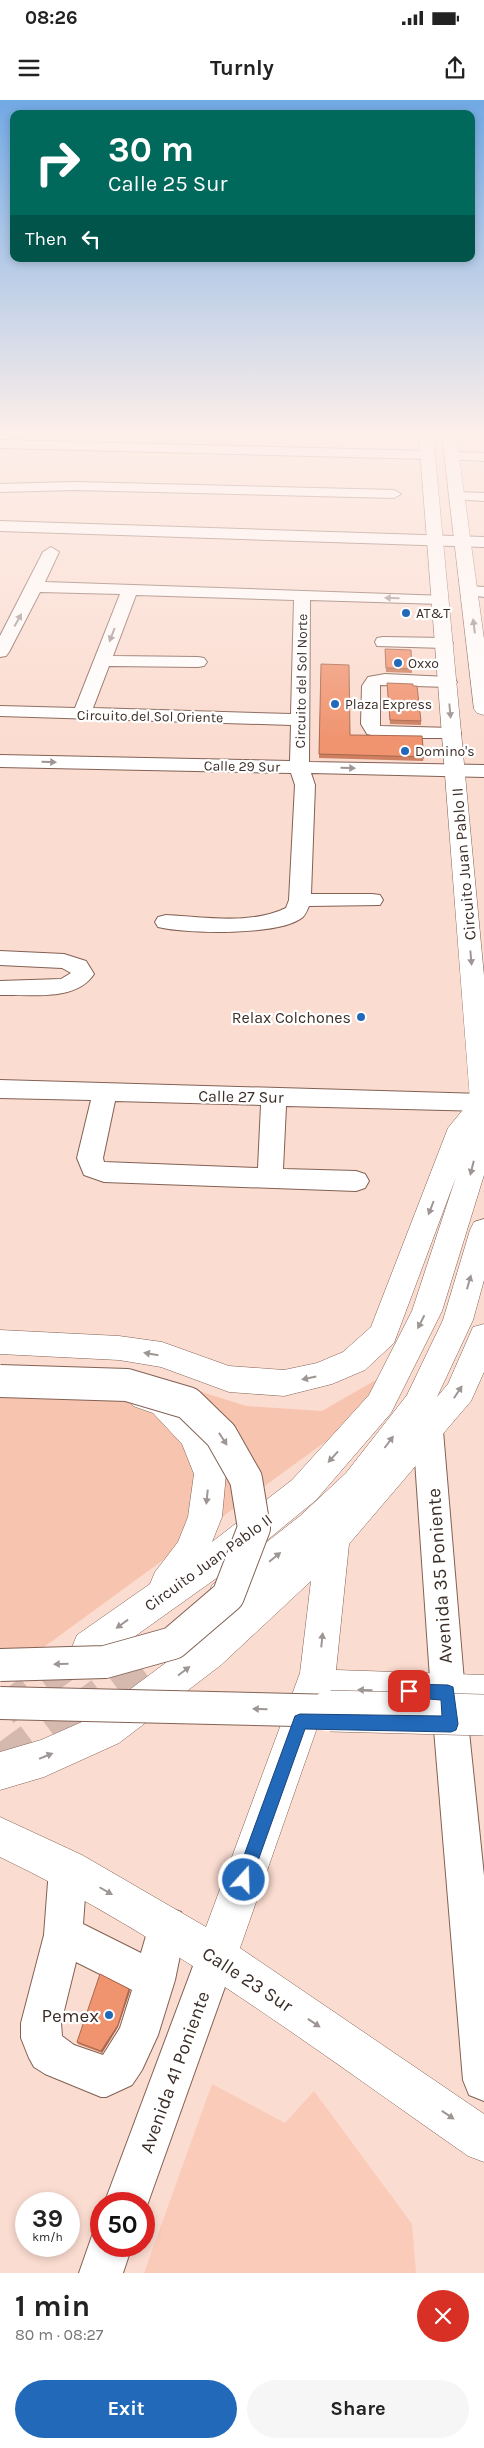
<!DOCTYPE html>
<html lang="en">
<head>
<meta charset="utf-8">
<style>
	body { margin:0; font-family:Karla,sans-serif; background:#f6f6f6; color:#222; height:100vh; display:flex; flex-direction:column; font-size:19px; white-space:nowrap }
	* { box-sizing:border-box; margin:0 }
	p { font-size:16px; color:#767676 }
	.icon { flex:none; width:28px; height:28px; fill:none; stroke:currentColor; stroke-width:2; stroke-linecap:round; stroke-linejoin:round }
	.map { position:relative; height:2173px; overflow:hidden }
	.details { display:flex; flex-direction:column; background:#fff; flex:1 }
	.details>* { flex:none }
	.banner { position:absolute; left:10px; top:10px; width:465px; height:152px; border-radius:10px; box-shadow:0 2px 8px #0003; background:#00695c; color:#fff; overflow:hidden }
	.speed { position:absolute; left:15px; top:2092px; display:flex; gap:10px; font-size:25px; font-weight:700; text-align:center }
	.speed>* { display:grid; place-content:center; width:65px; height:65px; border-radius:50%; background:#fff; box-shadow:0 2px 8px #0003; line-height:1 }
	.speed small { font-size:12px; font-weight:400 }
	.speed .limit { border:8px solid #d22; background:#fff; color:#111 }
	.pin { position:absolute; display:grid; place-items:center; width:42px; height:42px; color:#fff; margin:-21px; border-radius:10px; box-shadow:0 2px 8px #0006 }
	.me { position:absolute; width:55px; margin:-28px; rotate:20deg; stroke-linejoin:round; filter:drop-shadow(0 0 4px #0008) }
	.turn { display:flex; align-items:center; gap:18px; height:105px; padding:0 15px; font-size:22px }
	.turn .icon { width:65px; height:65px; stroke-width:2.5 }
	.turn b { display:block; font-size:35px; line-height:42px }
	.then { display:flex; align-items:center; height:48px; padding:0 15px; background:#0003; gap:10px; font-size:19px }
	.round { display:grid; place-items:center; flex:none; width:52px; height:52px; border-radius:26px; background:#f6f6f6 }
	.overview { display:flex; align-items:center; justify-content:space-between; height:85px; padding:0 15px }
	h1 { font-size:30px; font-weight:700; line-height:38px }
	.cta { display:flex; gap:10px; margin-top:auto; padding:10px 15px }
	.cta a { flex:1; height:58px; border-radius:30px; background:#2369ba; color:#fff; font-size:20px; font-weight:700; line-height:58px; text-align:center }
	.cta a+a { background:#f6f6f6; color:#222 }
	.status { display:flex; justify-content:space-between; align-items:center; height:35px; padding:0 25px; background:#fff; direction:ltr }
	.status svg { height:14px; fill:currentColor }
	header { display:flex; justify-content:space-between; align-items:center; height:65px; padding:0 15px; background:#fff; font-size:22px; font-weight:700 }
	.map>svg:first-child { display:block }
	.built { fill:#facbb9 }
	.green { fill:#f7c4b0 }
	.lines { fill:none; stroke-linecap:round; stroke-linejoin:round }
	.major-tunnel-far1 { stroke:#d5b9ae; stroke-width:32; stroke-dasharray:32 16; stroke-linecap:butt }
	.major-tunnel { stroke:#d5b9ae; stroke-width:41; stroke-dasharray:41 21; stroke-linecap:butt }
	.minor-casing { stroke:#836154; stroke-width:2 }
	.major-casing { stroke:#836154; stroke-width:1 }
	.minor { fill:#fff; fill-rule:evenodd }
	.major { fill:#fff; fill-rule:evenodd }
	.major-bridge-far1-casing { stroke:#836154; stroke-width:34; stroke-linecap:butt }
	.major-bridge-casing { stroke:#836154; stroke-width:42; stroke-linecap:butt }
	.major-bridge-far1 { stroke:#fff; stroke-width:32 }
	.major-bridge { stroke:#fff; stroke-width:41 }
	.wall { fill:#ce7f60 }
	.shaded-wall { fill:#a8684e }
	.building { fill:#f09470; stroke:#a8684e }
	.oneway { fill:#9e9694 }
	.route { fill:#2369ba; stroke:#174479 }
	.poi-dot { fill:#2369ba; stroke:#fff; stroke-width:2 }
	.labels { text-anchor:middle; stroke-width:4.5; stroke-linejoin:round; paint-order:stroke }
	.far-poi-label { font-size:14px; fill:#3c2e28; stroke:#fff; text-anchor:start }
	.far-street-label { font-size:14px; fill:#3c2e28; stroke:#fff }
	.street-label { font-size:16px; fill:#3c2e28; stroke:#fff }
	.poi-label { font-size:16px; fill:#3c2e28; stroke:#fff; text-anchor:end }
	.near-street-label { font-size:19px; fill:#3c2e28; stroke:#fff }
	.near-poi-label { font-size:19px; fill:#3c2e28; stroke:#fff; text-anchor:end }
</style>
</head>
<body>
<div class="status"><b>08:26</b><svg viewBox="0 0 49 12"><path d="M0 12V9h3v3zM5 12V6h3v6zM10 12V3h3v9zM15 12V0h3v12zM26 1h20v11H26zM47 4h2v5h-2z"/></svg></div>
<header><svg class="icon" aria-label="menu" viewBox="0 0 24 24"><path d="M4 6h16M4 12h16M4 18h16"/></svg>Turnly<svg class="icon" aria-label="share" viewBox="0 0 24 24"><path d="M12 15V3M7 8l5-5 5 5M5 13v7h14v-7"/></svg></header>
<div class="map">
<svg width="484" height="2173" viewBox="0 0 484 2173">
	<rect width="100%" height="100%" fill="#fbdcd0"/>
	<!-- built -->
	<polygon class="built" points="212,1984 285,2023 314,1991 412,2124 416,2173 144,2173"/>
	<!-- green -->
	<polygon class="green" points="0,1271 161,1279 246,1306 322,1311 381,1277 362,1315 0,1579"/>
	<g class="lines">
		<!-- major-tunnel-far1 -->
		<g class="major-tunnel-far1">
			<polyline points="4,1610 74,1559"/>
			<polyline points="75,1612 141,1564"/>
		</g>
		<!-- major-tunnel -->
		<polyline class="major-tunnel" points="0,1667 76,1611"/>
		<defs>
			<g id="minor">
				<polygon points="0,340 428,351 435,355 428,359 0,348"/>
				<polygon points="452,352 484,353 484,361 447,359 445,356"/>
				<polygon points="74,382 394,390 401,394 394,398 74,390 0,392 0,384"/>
				<polygon points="457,392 484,393 484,401 452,399 450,396 452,393"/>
				<polygon points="0,421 484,437 484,447 0,431"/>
				<path d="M51,447L59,452L45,482L446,496L448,499L446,502L440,504L310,500L309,662L484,665V677L311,673L315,685L311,794H372L380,795L383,800L380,805L309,806C307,810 306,814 303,817C281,836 186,834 158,827L155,822L158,817L166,815C205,817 251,825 286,808L289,800L295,685L291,673L0,667V655L290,661L291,625L0,616V606L75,608L120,494L40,492L9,552L6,556L0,557V536L43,452ZM136,495L294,500L291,614L93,608L109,566L198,567L204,566L207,562L204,558L198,557L113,556Z"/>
				<polygon points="469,486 484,487 484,497 463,494 461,491 463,488"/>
				<polygon points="383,537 444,538 450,539 453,543 450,547 444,548 377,546 375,542 377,538"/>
				<polygon points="385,574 448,577 454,578 457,582 454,586 448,587 380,585 380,626 452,628 459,630 461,634 459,638 383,638 367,634 361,624 362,586 368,577"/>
				<path d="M0,851L64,854L86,861L94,874C76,902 30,894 0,895V881L61,879L71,873L62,868L0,865Z"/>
				<path d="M0,980L483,994L484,1011L286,1006L283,1069L356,1071L365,1074L369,1081L365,1088L356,1091L104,1082L84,1075L77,1058L91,1000L0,998ZM115,1001L261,1005L258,1068L104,1062L103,1058Z"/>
				<polygon points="428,1318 439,1322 443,1331 465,1593 484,1776 484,2001 469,1995 463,1980 431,1593 413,1331 417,1322"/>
				<path d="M68,1750L81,1756L87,1769L83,1824L141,1853L153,1812L167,1807L181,1812L186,1826L175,1880L158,1935L142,1970L132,1985L106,1997H101L45,1974L34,1967L29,1958L21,1938V1923L44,1835L49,1769L55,1756ZM76,1862L132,1890L120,1928L103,1955L74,1945L62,1936L61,1923Z"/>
				<polygon points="216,1836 230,1842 236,1856 144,2114 144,2104 104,2104 202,1842"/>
				<polygon points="101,2127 101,2146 132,2146 123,2173 79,2173 94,2130"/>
			</g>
			<g id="major">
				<polygon points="419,335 433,335 484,876 484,1075 442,1211 391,1313 316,1400 249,1455 103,1559 90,1564 77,1559 72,1547 77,1535 150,1484 155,1472 178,1442 188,1417 194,1374 182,1344 153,1313 133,1306 128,1297 133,1288 144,1284 175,1295 205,1326 226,1374 222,1417 212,1442 292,1380 369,1295 412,1211 456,1077 394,1243 365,1270 332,1284 284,1296 229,1292 161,1267 119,1260 0,1254 0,1230 119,1236 162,1242 229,1266 284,1270 317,1263 343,1252 371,1227 448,1028 470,1001"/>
				<polygon points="442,335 456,335 484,539 484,615 477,613 474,609"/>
				<path d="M484,1119V1180L473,1220L437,1297L448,1284L473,1227L484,1224V1272L471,1301L349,1444L336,1570L484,1575V1611L325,1605L240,1848L484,2014V2062L468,2056C316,1950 167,1837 0,1757V1717L82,1755L206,1827L300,1573L311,1481L221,1565L119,1643L44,1677L0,1690V1652L41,1640L93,1617L195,1541L227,1512L224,1513L212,1509L207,1497L212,1485L300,1416L346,1373L407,1295L443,1220L470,1130L474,1122Z"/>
			</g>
		</defs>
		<!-- minor casing -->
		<use href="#minor" class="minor-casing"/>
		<!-- major casing -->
		<use href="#major" class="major-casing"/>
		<!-- minor -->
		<use href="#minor" class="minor"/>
		<!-- major -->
		<use href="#major" class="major"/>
		<defs>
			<g id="major-bridge-far1">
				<polyline points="0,1281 127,1285 188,1303 221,1335 246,1379 254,1428 228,1496 173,1543 105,1562 0,1565"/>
				<polyline points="0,1603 380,1612"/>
			</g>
			<polyline id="major-bridge" points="330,1611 484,1615"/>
		</defs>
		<!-- major-bridge-far1 casing -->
		<use href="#major-bridge-far1" class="major-bridge-far1-casing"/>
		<!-- major-bridge casing -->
		<use href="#major-bridge" class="major-bridge-casing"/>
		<!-- major-bridge-far1 -->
		<use href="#major-bridge-far1" class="major-bridge-far1"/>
		<!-- major-bridge -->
		<use href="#major-bridge" class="major-bridge"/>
	</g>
	<!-- wall -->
	<g class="wall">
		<polygon points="385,549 412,569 412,573 386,572"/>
		<polygon points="321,564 350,635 424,657 423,661 319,658"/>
		<polygon points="387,583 421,621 421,625 390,624"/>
		<polygon points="130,1891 118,1927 102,1953 78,1944 77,1942"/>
	</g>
	<!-- shaded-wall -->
	<polygon class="shaded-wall" points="129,1889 130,1891 118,1927 102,1953 101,1951"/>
	<!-- building -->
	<g class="building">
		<polygon points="385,549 411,550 412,569 386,568"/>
		<polygon points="321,564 349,565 350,635 422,636 424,657 319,654"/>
		<polygon points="387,583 413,584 413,586 417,586 421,621 390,620"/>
		<polygon points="100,1874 129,1889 118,1925 101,1951 77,1942"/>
	</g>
	<!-- one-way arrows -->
	<defs><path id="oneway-solid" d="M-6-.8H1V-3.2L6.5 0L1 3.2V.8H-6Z" transform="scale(1.25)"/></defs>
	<g class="oneway">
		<use href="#oneway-solid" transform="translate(392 498) rotate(-178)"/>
		<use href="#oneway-solid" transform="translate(18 520) rotate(-61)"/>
		<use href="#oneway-solid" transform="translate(474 526) rotate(-97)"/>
		<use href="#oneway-solid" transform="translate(112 535) rotate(111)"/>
		<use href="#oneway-solid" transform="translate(450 611) rotate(85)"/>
		<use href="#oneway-solid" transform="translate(49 662) rotate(1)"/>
		<use href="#oneway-solid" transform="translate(348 668) rotate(1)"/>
		<use href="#oneway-solid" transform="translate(471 858) rotate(85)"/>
		<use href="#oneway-solid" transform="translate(472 1068) rotate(104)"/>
		<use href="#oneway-solid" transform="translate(431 1108) rotate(111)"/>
		<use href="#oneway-solid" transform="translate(469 1182) rotate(-74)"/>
		<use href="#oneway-solid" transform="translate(421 1222) rotate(117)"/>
		<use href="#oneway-solid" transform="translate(151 1254) rotate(-170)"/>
		<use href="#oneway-solid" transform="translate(309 1278) rotate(168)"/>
		<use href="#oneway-solid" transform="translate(458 1292) rotate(-57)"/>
		<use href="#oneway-solid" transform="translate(223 1339) rotate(57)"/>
		<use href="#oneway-solid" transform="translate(389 1342) rotate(-53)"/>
		<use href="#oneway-solid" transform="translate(333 1357) rotate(132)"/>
		<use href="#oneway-solid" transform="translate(207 1397) rotate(96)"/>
		<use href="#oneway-solid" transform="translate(275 1457) rotate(-39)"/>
		<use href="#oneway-solid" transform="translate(122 1524) rotate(144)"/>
		<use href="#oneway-solid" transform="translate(322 1540) rotate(-84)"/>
		<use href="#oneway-solid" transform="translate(61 1564) rotate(178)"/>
		<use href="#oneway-solid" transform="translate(184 1571) rotate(-37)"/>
		<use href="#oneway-solid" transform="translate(365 1590) rotate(-178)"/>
		<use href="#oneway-solid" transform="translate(260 1609) rotate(-179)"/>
		<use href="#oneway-solid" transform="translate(46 1656) rotate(-22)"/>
		<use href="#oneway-solid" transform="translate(106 1791) rotate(30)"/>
		<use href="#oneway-solid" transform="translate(314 1923) rotate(34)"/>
		<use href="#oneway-solid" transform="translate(448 2015) rotate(34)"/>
	</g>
	<!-- sky -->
	<linearGradient id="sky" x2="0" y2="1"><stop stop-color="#71a9e4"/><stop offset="0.52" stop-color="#fdefea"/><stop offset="1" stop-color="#fdefea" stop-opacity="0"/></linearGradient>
	<rect width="484" height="639" fill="url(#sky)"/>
	<!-- route -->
	<polygon class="route" points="409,1584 448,1585 453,1587 458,1624 456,1630 451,1632 305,1629 249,1786 244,1788 238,1786 235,1780 295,1616 300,1614 442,1616 441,1600 404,1597 402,1591 404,1586"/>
	<!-- markers -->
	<g class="poi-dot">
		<circle cx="406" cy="513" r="5"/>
		<circle cx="398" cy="563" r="5"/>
		<circle cx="335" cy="604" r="5"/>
		<circle cx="405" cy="651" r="5"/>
		<circle cx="361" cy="917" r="5"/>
		<circle cx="109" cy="1915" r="5"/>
	</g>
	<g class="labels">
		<!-- far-poi labels -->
		<g class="far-poi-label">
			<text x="416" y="518">AT&amp;T</text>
			<text x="408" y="568">Oxxo</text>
			<text x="345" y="609">Plaza Express</text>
			<text x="415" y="656">Domino's</text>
		</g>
		<!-- far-street labels -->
		<g class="far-street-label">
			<text transform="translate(301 581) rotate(-89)" y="5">Circuito del Sol Norte</text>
			<text transform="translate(150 616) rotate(1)" y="5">Circuito del Sol Oriente</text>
			<text transform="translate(242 666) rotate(1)" y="5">Calle 29 Sur</text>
		</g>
		<!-- street labels -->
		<g class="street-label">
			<text transform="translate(463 764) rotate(-95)" y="6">Circuito Juan Pablo II</text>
			<text transform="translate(241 996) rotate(1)" y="6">Calle 27 Sur</text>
			<text transform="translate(208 1462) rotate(-36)" y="6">Circuito Juan Pablo II</text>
		</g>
		<!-- poi labels -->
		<g class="poi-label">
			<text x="351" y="923">Relax Colchones</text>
		</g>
		<!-- near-street labels -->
		<g class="near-street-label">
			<text transform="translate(439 1476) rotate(-94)" y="7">Avenida 35 Poniente</text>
			<text transform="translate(248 1879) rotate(33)" y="7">Calle 23 Sur</text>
			<text transform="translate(174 1972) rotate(-70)" y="7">Avenida 41 Poniente</text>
		</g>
		<!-- near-poi labels -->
		<g class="near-poi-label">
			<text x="99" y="1922">Pemex</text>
		</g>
	</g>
</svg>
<div class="speed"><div>39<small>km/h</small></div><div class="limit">50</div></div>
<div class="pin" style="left:409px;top:1591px;background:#d93025"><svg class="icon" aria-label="arrive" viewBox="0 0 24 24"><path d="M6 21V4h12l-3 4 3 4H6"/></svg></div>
<svg class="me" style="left:244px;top:1780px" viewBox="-20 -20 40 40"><circle r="17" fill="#2369ba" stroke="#fff" stroke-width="3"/><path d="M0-11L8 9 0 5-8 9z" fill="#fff"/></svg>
<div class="banner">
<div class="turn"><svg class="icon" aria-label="right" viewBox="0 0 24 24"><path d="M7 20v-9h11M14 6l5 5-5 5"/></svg><div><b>30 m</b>Calle 25 Sur</div></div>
<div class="then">Then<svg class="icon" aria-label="left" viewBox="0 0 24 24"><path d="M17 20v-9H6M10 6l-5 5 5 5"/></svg></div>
</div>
</div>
<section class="details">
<div class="overview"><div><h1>1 min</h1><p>80 m · 08:27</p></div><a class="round" style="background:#d93025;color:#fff"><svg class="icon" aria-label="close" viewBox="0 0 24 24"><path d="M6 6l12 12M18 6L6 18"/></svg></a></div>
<div class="cta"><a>Exit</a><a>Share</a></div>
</section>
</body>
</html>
